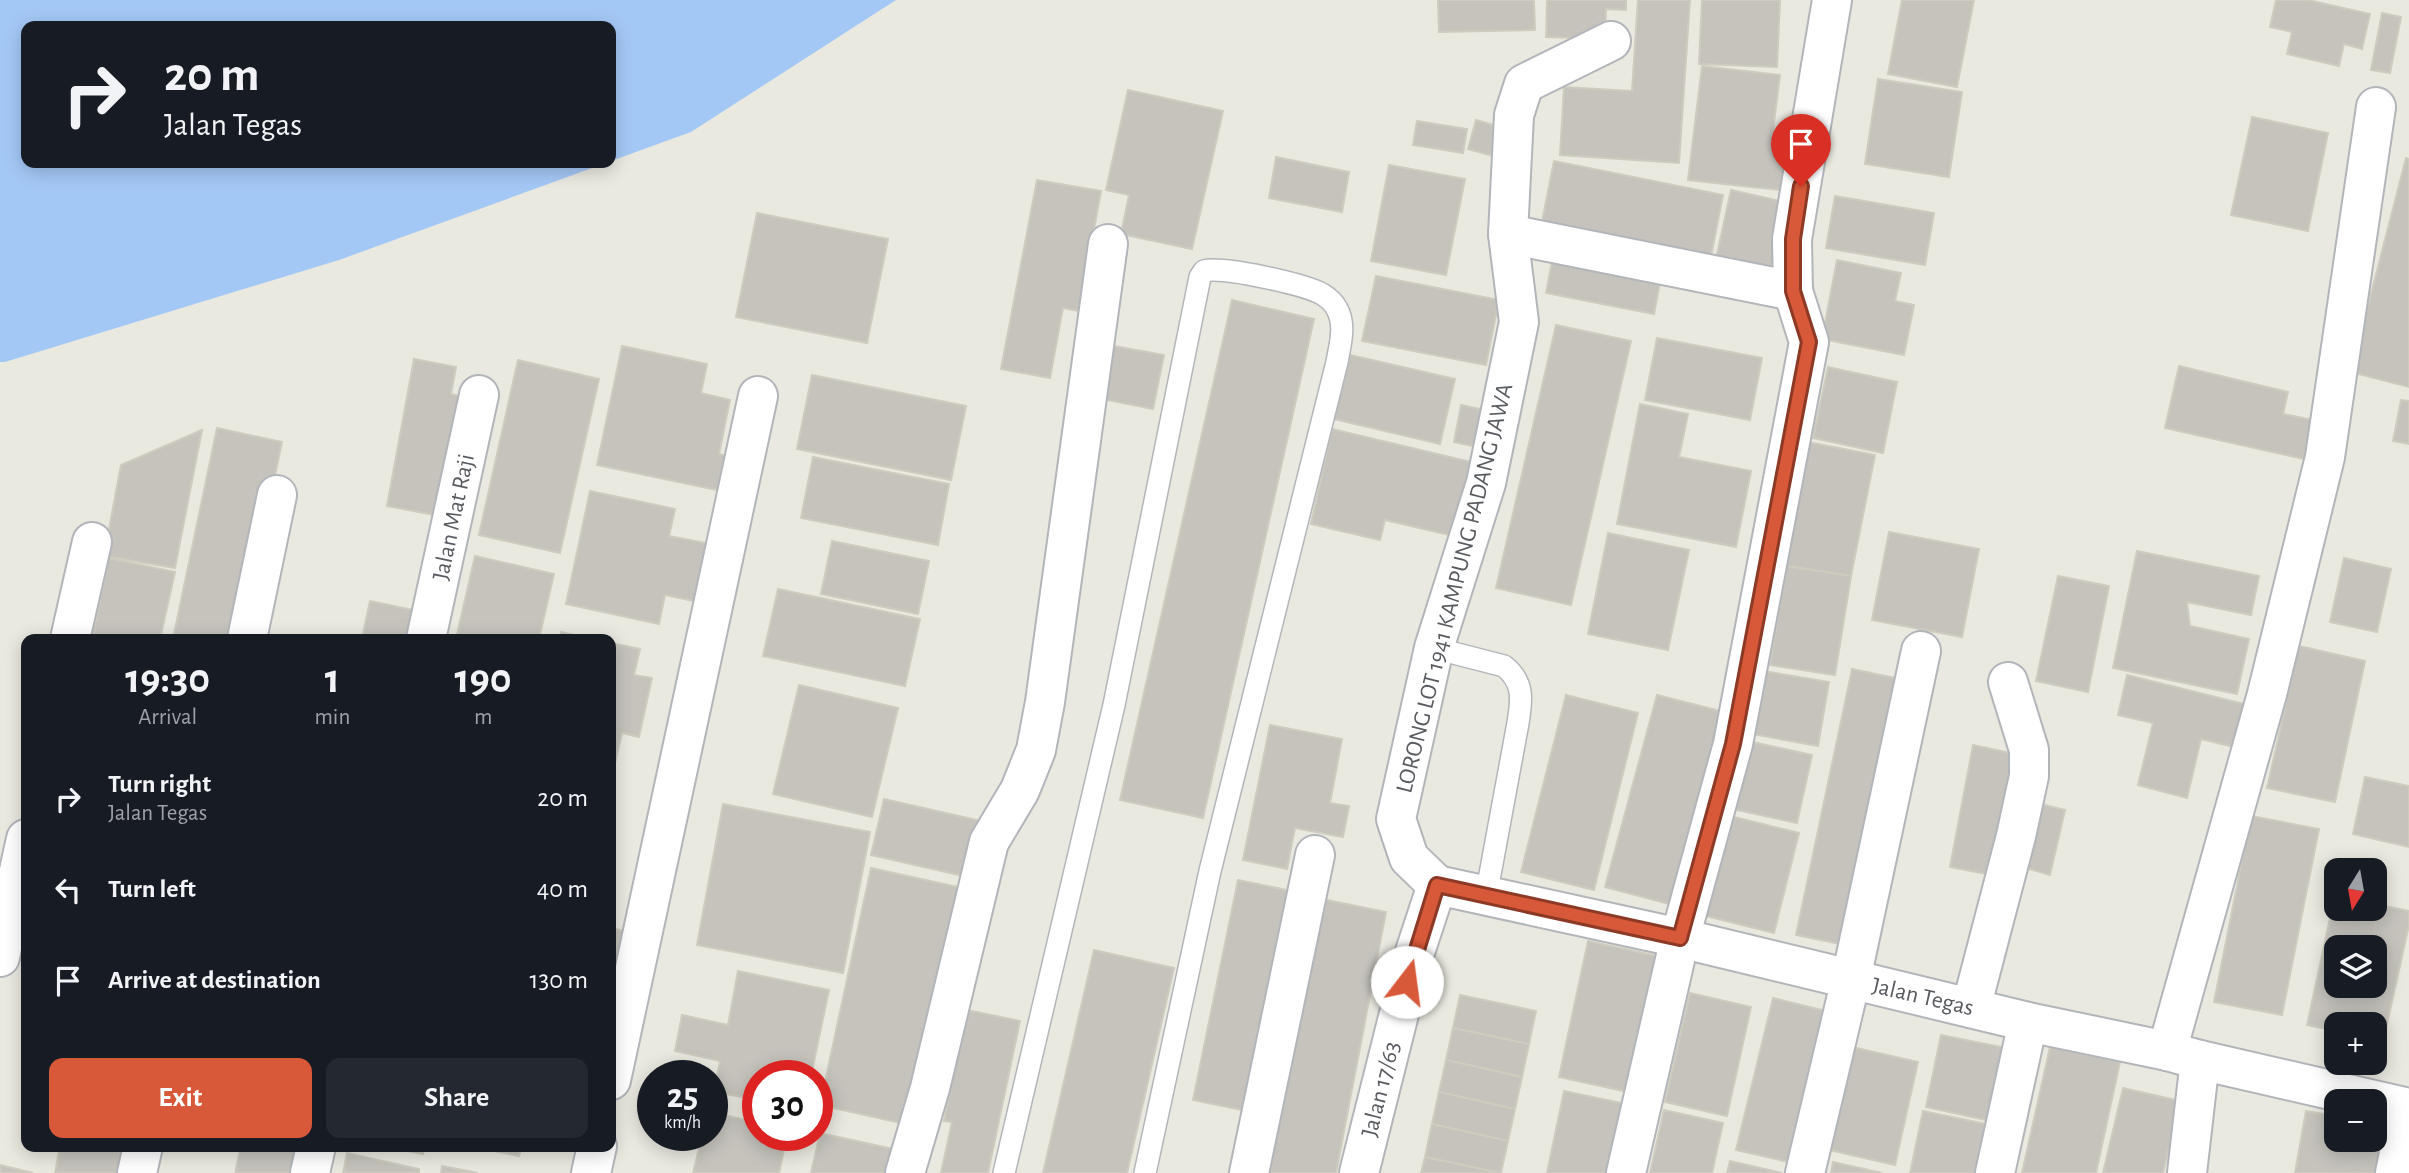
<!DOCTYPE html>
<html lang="en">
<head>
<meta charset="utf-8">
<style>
	body { margin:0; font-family:"Alegreya Sans",sans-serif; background:#242831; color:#f1f3f6; height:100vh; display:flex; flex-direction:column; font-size:26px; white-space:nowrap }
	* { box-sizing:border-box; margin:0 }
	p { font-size:23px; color:#9ea1a6 }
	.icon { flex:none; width:38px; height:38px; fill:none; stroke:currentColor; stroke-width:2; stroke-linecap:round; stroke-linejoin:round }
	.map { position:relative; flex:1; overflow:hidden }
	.panel { position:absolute; left:21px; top:634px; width:595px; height:518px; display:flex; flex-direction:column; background:#171b24; border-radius:14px; box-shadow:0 4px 18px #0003 }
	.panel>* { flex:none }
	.banner { position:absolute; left:21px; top:21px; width:595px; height:147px; border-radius:14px; box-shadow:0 4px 18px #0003; background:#171b24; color:#f1f3f6; overflow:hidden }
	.needle { width:46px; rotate:191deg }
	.buttons { position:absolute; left:2324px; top:858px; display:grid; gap:14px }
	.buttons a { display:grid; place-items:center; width:63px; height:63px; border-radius:14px; background:#171b24; box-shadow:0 4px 18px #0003; font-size:35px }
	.speed { position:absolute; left:637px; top:1060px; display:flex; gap:14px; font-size:35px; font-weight:700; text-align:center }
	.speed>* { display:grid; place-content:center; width:91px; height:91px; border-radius:50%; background:#171b24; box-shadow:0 4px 18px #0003; line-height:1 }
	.speed small { font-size:18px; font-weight:400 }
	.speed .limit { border:10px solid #d22; background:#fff; color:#111 }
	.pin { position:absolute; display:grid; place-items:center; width:60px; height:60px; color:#fff; margin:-72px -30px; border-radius:50% 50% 50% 0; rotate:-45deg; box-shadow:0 0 7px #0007 }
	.pin .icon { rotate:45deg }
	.me { position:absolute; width:77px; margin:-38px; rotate:15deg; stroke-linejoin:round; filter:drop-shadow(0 0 5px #0008) }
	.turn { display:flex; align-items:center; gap:24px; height:147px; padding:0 28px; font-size:32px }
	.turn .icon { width:91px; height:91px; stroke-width:2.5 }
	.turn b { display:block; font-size:49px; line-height:60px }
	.eta { display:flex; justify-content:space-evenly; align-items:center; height:119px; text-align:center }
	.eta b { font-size:42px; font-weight:600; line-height:49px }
	.cta { display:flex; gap:14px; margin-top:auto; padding:14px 28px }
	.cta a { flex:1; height:80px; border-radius:14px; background:#d75939; color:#fff; font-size:28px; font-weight:600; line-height:80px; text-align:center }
	.cta a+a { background:#242831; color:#f1f3f6 }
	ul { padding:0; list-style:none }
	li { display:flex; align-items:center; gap:21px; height:91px; padding:0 28px }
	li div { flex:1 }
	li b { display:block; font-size:26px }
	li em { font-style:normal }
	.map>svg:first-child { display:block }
	.water { fill:#a4c8f6 }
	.building { fill:#c5c3bc; stroke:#cecbbf; stroke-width:2; fill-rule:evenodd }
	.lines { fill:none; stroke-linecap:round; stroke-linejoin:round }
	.service-casing { stroke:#b2b5b9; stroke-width:24 }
	.minor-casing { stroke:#b2b5b9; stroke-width:42 }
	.service { stroke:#fff; stroke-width:21 }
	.minor { stroke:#fff; stroke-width:38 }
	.route-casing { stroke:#8c3a25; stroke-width:18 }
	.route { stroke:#d75939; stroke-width:12 }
	.labels { text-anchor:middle; stroke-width:7; stroke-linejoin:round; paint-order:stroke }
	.street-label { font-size:24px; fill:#585b5f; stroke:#fff }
</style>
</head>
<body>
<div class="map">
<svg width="2409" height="1173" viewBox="0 0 2409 1173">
	<rect width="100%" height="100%" fill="#eae9e0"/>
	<!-- water -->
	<polygon class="water" points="0,0 896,0 691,132 611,161 611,26 26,26 26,163 606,163 339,260 5,362 0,362"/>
	<!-- building -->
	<g class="building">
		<polygon points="1438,0 1534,0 1535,30 1439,32"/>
		<polygon points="1547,0 1626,0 1626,10 1606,9 1605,39 1546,37"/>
		<polygon points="1638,0 1690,0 1679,163 1560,155 1564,87 1632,91"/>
		<polygon points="1702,0 1780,0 1777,67 1699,64"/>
		<polygon points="1902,0 1974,0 1957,87 1888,74"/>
		<polygon points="2276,0 2308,0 2370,14 2362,49 2344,44 2339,66 2287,54 2292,32 2270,27"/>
		<polygon points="2382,13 2401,17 2390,73 2371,70"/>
		<polygon points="1702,66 1780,75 1772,138 1787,140 1781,190 1688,180"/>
		<polygon points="1878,79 1962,92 1949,177 1865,164"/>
		<polygon points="1128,90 1223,111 1192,249 1121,234 1129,195 1106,190"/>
		<polygon points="2252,117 2328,133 2308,231 2231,215"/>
		<polygon points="1476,120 1501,127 1493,156 1468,149"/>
		<polygon points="1417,121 1467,129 1463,153 1413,145"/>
		<polygon points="1276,157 1349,172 1342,212 1269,198"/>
		<polygon points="2406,158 2409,159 2409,387 2351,372"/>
		<polygon points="1554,161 1723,195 1711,256 1542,222"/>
		<polygon points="1389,165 1465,179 1446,275 1371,261"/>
		<polygon points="1037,180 1101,191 1079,311 1063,308 1050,378 1001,369"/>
		<polygon points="1731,190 1789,203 1773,272 1716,259"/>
		<polygon points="1835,196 1934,213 1925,265 1826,248"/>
		<polygon points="757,213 888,239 867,343 736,317"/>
		<polygon points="1554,251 1662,272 1654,314 1546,293"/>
		<polygon points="1837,260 1901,273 1895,301 1914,305 1904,355 1822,339"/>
		<polygon points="1376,276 1499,300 1486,365 1362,341"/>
		<polygon points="1232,300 1314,319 1203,818 1120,800"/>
		<polygon points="1556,325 1631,341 1571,605 1496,588"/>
		<polygon points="1657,338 1762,358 1750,420 1645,400"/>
		<polygon points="1103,344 1164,355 1153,409 1093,397"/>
		<polygon points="622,346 707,364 701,393 730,400 719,454 730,457 722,491 597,465"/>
		<polygon points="1350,355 1455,379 1440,444 1334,419"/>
		<polygon points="414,359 456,367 451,394 473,399 451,518 387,506"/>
		<polygon points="518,360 599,379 560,553 479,535"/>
		<polygon points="2179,366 2288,392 2283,414 2313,420 2304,459 2165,428"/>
		<polygon points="1828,367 1897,382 1883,453 1813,438"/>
		<polygon points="812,375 966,406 951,480 797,449"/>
		<polygon points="2401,400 2409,401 2409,444 2393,441"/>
		<polygon points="1640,404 1688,414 1679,457 1751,471 1736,547 1617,524"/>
		<polygon points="1461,405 1489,411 1482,448 1454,442"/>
		<polygon points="217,428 282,442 241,639 173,639"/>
		<polygon points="1332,429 1471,462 1454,536 1385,520 1380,540 1311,524"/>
		<polygon points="202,430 175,568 104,556 121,465"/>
		<polygon points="1808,442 1875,455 1851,576 1786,566"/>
		<polygon points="813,457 949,484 938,545 801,518"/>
		<polygon points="590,491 675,509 669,536 711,544 699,602 665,595 659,624 566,604"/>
		<polygon points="1889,532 1979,549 1962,637 1872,620"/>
		<polygon points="1608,533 1689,550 1668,650 1588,634"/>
		<polygon points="832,541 929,561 918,614 821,594"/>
		<polygon points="2137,551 2259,576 2251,615 2187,602 2190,626 2249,639 2237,694 2113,668"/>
		<polygon points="475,556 554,574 539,639 456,639"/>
		<polygon points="109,558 175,572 160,639 92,639"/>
		<polygon points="2344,558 2391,569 2377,632 2330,622"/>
		<polygon points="1786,566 1851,576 1835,675 1770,665"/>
		<polygon points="2058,576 2109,586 2088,692 2036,681"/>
		<polygon points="778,589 920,619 905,686 763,656"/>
		<polygon points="370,601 427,613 422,639 362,639"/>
		<polygon points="561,632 592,639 560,639"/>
		<polygon points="611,643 640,649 634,675 652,678 639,737 622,733 615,763 611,762"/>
		<polygon points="2299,646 2365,661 2335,802 2267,788"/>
		<polygon points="1852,669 1900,679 1845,945 1796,935"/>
		<polygon points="1763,671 1829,682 1818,746 1752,734"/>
		<polygon points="2127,675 2244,704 2234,747 2201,739 2187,798 2138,785 2153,723 2118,715"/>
		<polygon points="799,685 898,708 872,817 773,794"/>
		<polygon points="1566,695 1638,713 1594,890 1521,872"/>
		<polygon points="1657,695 1724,712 1673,905 1605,887"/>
		<polygon points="1270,725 1342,739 1330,803 1349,806 1343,837 1295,828 1287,869 1243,860"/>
		<polygon points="1748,741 1812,755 1797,823 1732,809"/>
		<polygon points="1973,745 2020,755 1997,876 1950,867"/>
		<polygon points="2365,777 2409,786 2409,847 2353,834"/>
		<polygon points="884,799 981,821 968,877 871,855"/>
		<polygon points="2036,803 2065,810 2050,875 2019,866"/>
		<polygon points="723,804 870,832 843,973 697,945"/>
		<polygon points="1726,815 1799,833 1774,933 1702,915"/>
		<polygon points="2251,816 2319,829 2282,1015 2214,1002"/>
		<polygon points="871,868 967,889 914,1126 820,1105"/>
		<polygon points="1238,880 1296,892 1252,1112 1193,1100"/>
		<path d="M2335,895L2336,908H2375V904L2409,911V925L2383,1042L2375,1040V1024H2336V1031L2307,1025ZM2336,947H2375V985H2336Z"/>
		<polygon points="1312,897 1386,912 1336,1173 1259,1173"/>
		<polygon points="611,928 630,932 624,964 611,961"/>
		<polygon points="1588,941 1657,956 1628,1092 1559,1077"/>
		<polygon points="1094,950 1174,968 1127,1173 1043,1173"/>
		<polygon points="738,971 829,990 811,1076 758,1076 758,1100 714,1092 720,1061 675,1051 682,1015 728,1025"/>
		<polygon points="1690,993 1751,1007 1727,1116 1665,1102"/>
		<polygon points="1460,995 1536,1011 1529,1044 1453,1028"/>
		<polygon points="1773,998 1834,1013 1797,1164 1736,1150"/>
		<polygon points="967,1010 1020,1021 988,1173 941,1173 952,1122 944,1121"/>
		<polygon points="1453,1028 1529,1044 1522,1077 1446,1060"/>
		<polygon points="1941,1035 2011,1049 1995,1122 1926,1107"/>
		<polygon points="1852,1047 1918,1062 1895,1165 1829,1150"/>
		<polygon points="2050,1047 2120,1062 2096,1173 2022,1173"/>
		<polygon points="1446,1060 1522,1077 1515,1109 1439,1092"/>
		<polygon points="2123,1088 2180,1101 2163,1173 2103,1173"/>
		<polygon points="1564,1091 1626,1104 1613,1173 1547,1173"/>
		<polygon points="1439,1092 1515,1109 1508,1141 1432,1124"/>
		<polygon points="1664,1110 1723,1123 1712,1173 1650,1173"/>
		<polygon points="1923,1111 2001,1127 1991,1173 1910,1173"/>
		<polygon points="2306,1111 2336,1116 2336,1139 2375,1139 2375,1123 2390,1126 2382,1173 2295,1173"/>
		<polygon points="712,1112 758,1123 758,1136 787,1136 779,1173 693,1173 702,1136 712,1136"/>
		<polygon points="1432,1124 1508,1141 1501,1173 1425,1157"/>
		<polygon points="820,1133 898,1150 893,1173 811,1173"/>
		<polygon points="60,1146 131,1146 125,1173 55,1173"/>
		<polygon points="241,1146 312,1146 307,1173 235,1173"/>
		<polygon points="383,1146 425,1146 423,1154"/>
		<polygon points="471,1146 532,1146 531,1150 521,1148 519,1156"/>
		<polygon points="347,1153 419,1169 419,1173 343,1173"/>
		<polygon points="1425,1157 1500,1173 1421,1173"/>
		<polygon points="1730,1161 1782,1173 1727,1173"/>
		<polygon points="1833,1162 1882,1173 1831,1173"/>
		<polygon points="0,1165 33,1173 0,1173"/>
		<polygon points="442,1166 478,1173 441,1173"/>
	</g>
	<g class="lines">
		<defs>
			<g id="service">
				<path d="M1434,648L1504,666C1524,682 1522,699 1518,723L1486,896"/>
				<path d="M1004,1173L1114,705L1200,277L1204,271C1223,266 1303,284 1322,294C1327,297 1334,303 1337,309C1346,325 1340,345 1337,362L1210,871L1145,1173"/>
			</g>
			<g id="minor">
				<polyline points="1508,234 1793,291"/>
				<polyline points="70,639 92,542"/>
				<polyline points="247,639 277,495"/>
				<polyline points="426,639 479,395"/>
				<polyline points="1437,885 1680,938 2028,1022 2167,1051 2200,1060 2409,1108"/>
				<polyline points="1437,885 1409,858 1396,819 1434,648 1486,483 1519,322 1508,234 1514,115 1524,84 1611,41"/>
				<polyline points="0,957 26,839"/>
				<polyline points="1971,1008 2016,836 2029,776 2029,750 2008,682"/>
				<polyline points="2167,1051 2267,694 2325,457 2376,107"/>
				<polyline points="611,1080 758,396"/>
				<polyline points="137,1173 143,1146"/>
				<polyline points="310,1173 316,1146"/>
				<polyline points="591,1173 597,1146"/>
				<polyline points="905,1173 930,1088 989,842 1020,790 1036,750 1045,702 1108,244"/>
				<polyline points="1249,1173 1315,855"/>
				<polyline points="1359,1173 1413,958 1437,885"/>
				<polyline points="1626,1173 1680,938 1733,744 1809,342 1793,291 1792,239 1832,0"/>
				<polyline points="1805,1173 1851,979 1921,651"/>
				<polyline points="1995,1173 2028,1022"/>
				<polyline points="2187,1173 2200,1060"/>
				<polyline points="2395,1173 2408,1108"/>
			</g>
		</defs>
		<!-- service casing -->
		<use href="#service" class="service-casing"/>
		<!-- minor casing -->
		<use href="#minor" class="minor-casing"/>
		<!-- service -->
		<use href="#service" class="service"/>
		<!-- minor -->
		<use href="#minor" class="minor"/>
	</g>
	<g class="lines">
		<defs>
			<polyline id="route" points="1407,982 1437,885 1680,938 1733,744 1809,342 1793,291 1793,239 1801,186"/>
		</defs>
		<!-- route casing -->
		<use href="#route" class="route-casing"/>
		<!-- route -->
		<use href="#route" class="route"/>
	</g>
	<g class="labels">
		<!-- street labels -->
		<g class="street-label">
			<text transform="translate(453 517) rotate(-78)" y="8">Jalan Mat Raji</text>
			<text transform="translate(1454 588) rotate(-76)" y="8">LORONG LOT 1941 KAMPUNG PADANG JAWA</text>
			<text transform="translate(1923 996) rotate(13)" y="8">Jalan Tegas</text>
			<text transform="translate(1380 1089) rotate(-76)" y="8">Jalan 17/63</text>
		</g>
	</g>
</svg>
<div class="buttons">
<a><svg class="needle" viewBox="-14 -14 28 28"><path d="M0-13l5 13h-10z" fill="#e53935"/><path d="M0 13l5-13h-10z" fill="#9ea1a6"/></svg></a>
<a><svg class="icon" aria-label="layers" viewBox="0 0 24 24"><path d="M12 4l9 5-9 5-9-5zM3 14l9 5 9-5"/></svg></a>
<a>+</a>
<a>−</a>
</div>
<div class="speed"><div>25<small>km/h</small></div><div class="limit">30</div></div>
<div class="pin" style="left:1801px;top:186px;background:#d93025"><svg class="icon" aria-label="arrive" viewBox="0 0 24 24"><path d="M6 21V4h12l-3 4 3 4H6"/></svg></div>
<svg class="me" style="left:1407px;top:982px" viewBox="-20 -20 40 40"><circle r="19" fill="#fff"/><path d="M0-13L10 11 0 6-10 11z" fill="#d75939"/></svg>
<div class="banner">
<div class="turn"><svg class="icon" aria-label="right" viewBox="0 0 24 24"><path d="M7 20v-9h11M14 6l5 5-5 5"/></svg><div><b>20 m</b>Jalan Tegas</div></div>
</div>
<section class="panel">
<div class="eta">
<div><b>19:30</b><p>Arrival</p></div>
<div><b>1</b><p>min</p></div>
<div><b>190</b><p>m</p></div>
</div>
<ul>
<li><svg class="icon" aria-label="right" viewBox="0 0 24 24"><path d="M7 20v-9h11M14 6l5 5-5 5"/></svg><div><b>Turn right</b><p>Jalan Tegas</p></div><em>20 m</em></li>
<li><svg class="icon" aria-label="left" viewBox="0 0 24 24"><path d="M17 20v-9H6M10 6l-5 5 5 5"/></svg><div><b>Turn left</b></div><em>40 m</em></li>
<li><svg class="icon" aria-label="arrive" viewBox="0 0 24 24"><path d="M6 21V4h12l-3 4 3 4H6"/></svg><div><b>Arrive at destination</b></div><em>130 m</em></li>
</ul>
<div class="cta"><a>Exit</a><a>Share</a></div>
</section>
</div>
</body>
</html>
